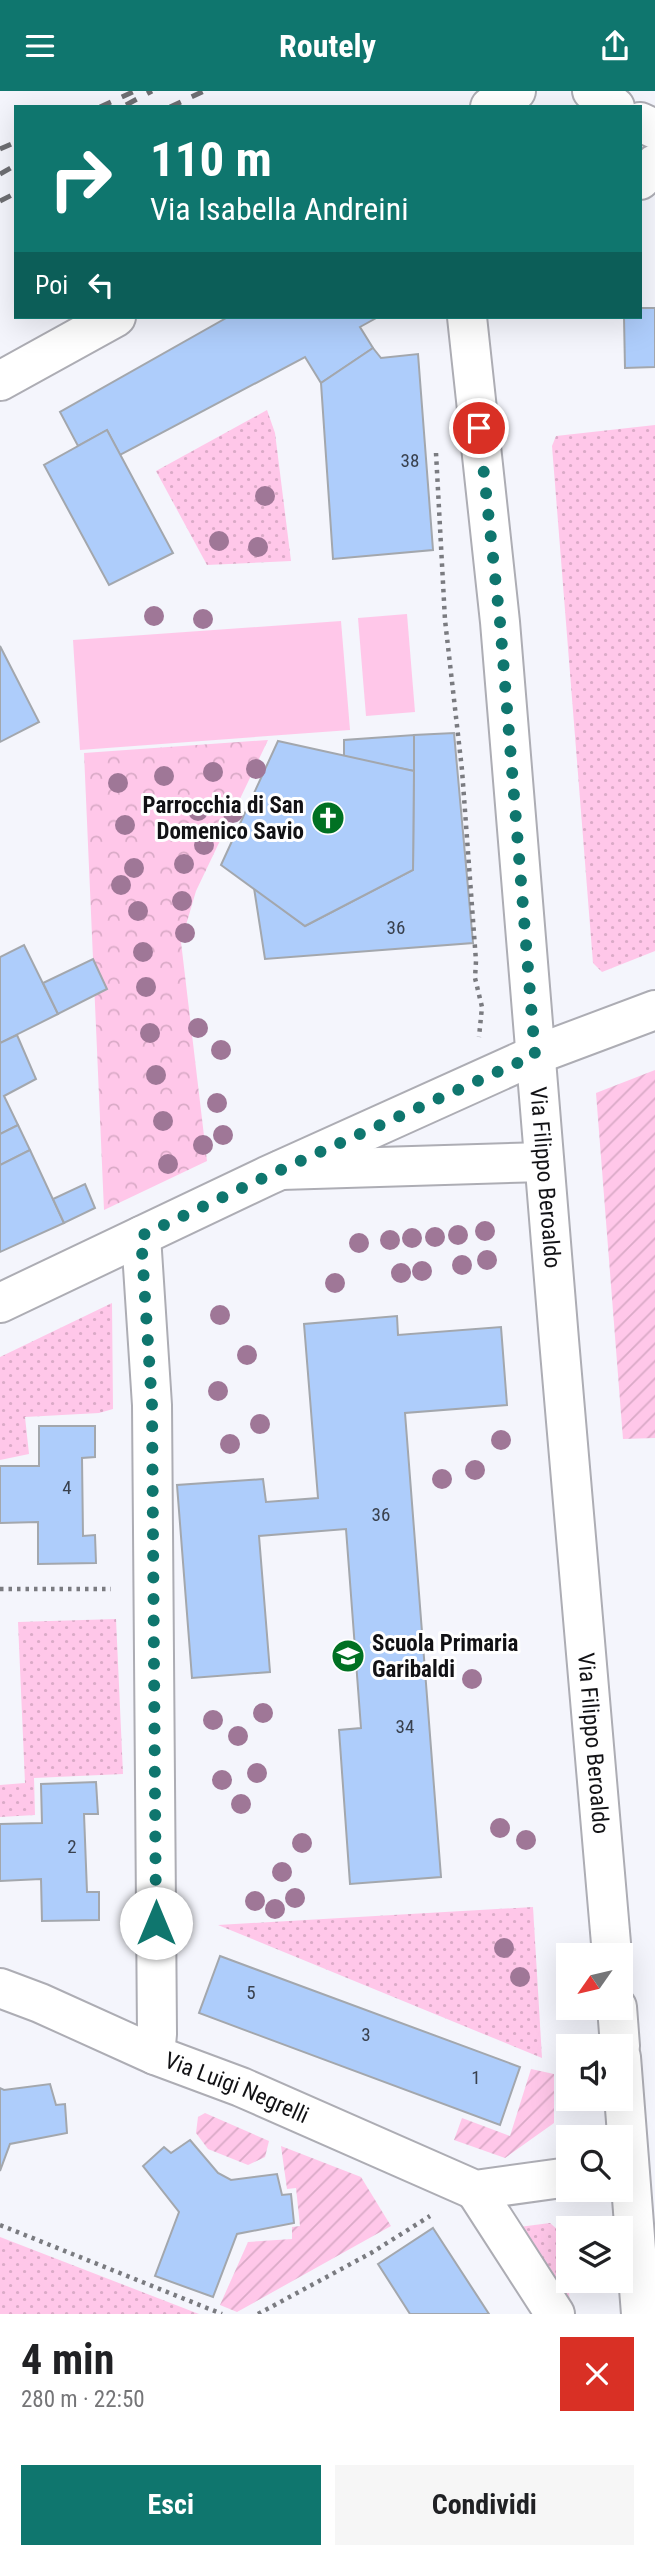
<!DOCTYPE html>
<html lang="it">
<head>
<meta charset="utf-8">
<style>
	body { margin:0; font-family:"Roboto Condensed",sans-serif; background:#f6f6f6; color:#202124; height:100vh; display:flex; flex-direction:column; font-size:26px; white-space:nowrap }
	* { box-sizing:border-box; margin:0 }
	p { font-size:23px; color:#757577 }
	.icon { flex:none; width:38px; height:38px; fill:none; stroke:currentColor; stroke-width:2; stroke-linecap:round; stroke-linejoin:round }
	.map { position:relative; height:2223px; overflow:hidden }
	.sheet { display:flex; flex-direction:column; background:#fff; flex:1 }
	.sheet>* { flex:none }
	.banner { position:absolute; left:14px; top:14px; width:628px; height:214px; border-radius:0px; box-shadow:0 7px 28px #0002; background:#0f766e; color:#fff; overflow:hidden }
	.needle { width:46px; rotate:236deg }
	.buttons { position:absolute; left:556px; top:1852px; display:grid; gap:14px }
	.buttons a { display:grid; place-items:center; width:77px; height:77px; border-radius:0px; background:#fff; box-shadow:0 7px 28px #0002; font-size:35px }
	.pin { position:absolute; display:grid; place-items:center; width:60px; height:60px; color:#fff; margin:-30px; border:4px solid #fff; border-radius:50%; box-shadow:0 2px 7px #0007 }
	.me { position:absolute; width:77px; margin:-38px; rotate:0deg; stroke-linejoin:round; filter:drop-shadow(0 0 5px #0008) }
	.turn { display:flex; align-items:center; gap:24px; height:147px; padding:0 21px; font-size:32px }
	.turn .icon { width:91px; height:91px; stroke-width:2.5 }
	.turn b { display:block; font-size:49px; line-height:60px }
	.then { display:flex; align-items:center; height:66px; padding:0 21px; background:#0003; gap:14px; font-size:26px }
	.round { display:grid; place-items:center; flex:none; width:74px; height:74px; border-radius:0px; background:#f6f6f6 }
	.head { display:flex; align-items:center; justify-content:space-between; height:119px; padding:0 21px }
	h1 { font-size:42px; font-weight:700; line-height:52px }
	.primary-button { display:flex; gap:14px; margin-top:auto; padding:14px 21px }
	.primary-button a { flex:1; height:80px; border-radius:0px; background:#0f766e; color:#fff; font-size:28px; font-weight:700; line-height:80px; text-align:center }
	.primary-button a+a { background:#f6f6f6; color:#202124 }
	header { display:flex; justify-content:space-between; align-items:center; height:91px; padding:0 21px; background:#0f766e; color:#fff; font-size:32px; font-weight:700 }
	.map>svg:first-child { display:block }
	.grass { fill:url(#grass-dots) }
	.park { fill:url(#park-crowns) }
	.garden { fill:url(#garden-furrows) }
	.pitch { fill:#ffc7e9 }
	.building { fill:#aecdfb; stroke:#a3a7ad; stroke-width:2 }
	.lines { fill:none; stroke-linecap:round; stroke-linejoin:round }
	.minor-casing { stroke:#adadb4; stroke-width:42 }
	.tertiary-casing { stroke:#adadb4; stroke-width:42 }
	.secondary-casing { stroke:#adadb4; stroke-width:42 }
	.path { stroke:#7a7b80; stroke-width:4.5; stroke-dasharray:3.5 5; stroke-linecap:butt }
	.minor { stroke:#fff; stroke-width:38 }
	.tertiary { stroke:#fff; stroke-width:38 }
	.secondary { stroke:#fff; stroke-width:38 }
	.rail { stroke:#6d6e72; stroke-width:5; stroke-dasharray:12 12; stroke-linecap:butt }
	.tree { fill:#9f7797 }
	.route { stroke:#0f766e; stroke-width:12; stroke-dasharray:0 21.6 }
	.labels { text-anchor:middle; stroke-width:6; stroke-linejoin:round; paint-order:stroke }
	.number-label { font-size:19px; fill:#39414e }
	.poi-label { font-size:23px; font-weight:bold; fill:#121215; stroke:#fff; text-anchor:end }
	.street-label { font-size:23px; fill:#121215; stroke:#fff }
</style>
</head>
<body>
<header><svg class="icon" aria-label="menu" viewBox="0 0 24 24"><path d="M4 6h16M4 12h16M4 18h16"/></svg>Routely<svg class="icon" aria-label="share" viewBox="0 0 24 24"><path d="M12 15V3M7 8l5-5 5 5M5 13v7h14v-7"/></svg></header>
<div class="map">
<svg width="655" height="2223" viewBox="0 0 655 2223">
	<defs>
		<pattern id="grass-dots" width="8" height="8" patternUnits="userSpaceOnUse" patternTransform="scale(1.75)"><rect width="8" height="8" fill="#ffc7e9"/><path d="M2 2h.1M6 6h.1" fill="none" stroke="#daaac7" stroke-width="1.8" stroke-linecap="round"/></pattern>
		<pattern id="park-crowns" width="20" height="18" patternUnits="userSpaceOnUse" patternTransform="scale(1.75)"><rect width="20" height="18" fill="#ffc7e9"/><path d="M2 6a3 3 0 1 1 6 0M12 15a3 3 0 1 1 6 0" fill="none" stroke="#daaac7"/></pattern>
		<pattern id="garden-furrows" width="10" height="10" patternUnits="userSpaceOnUse" patternTransform="scale(1.75)"><rect width="10" height="10" fill="#ffc7e9"/><path d="M-1 1l2-2M0 10L10 0M9 11l2-2" fill="none" stroke="#daaac7"/></pattern>
	</defs>
	<rect width="100%" height="100%" fill="#f4f5fc"/>
	<!-- grass -->
	<g class="grass">
		<polygon points="267,319 275,342 291,470 207,474 156,380"/>
		<polygon points="655,334 655,860 602,881 593,872 552,355 556,345"/>
		<polygon points="112,1212 113,1318 99,1322 25,1326 29,1363 0,1369 0,1266"/>
		<polygon points="116,1528 123,1683 34,1687 35,1724 0,1726 0,1694 25,1692 18,1531"/>
		<polygon points="533,1816 542,1967 218,1834"/>
		<polygon points="550,2132 565,2145 570,2215 519,2136"/>
		<polygon points="0,2146 199,2223 0,2223"/>
	</g>
	<!-- park -->
	<polygon class="park" points="268,649 196,800 181,851 207,1070 104,1119 84,662"/>
	<!-- garden -->
	<g class="garden">
		<polygon points="655,979 655,1347 623,1348 596,1002"/>
		<polygon points="531,1978 554,1983 554,2032 505,2067 454,2049 462,2027 510,2045"/>
		<polygon points="205,2022 269,2050 265,2066 248,2074 208,2058 196,2042 198,2026"/>
		<polygon points="281,2055 361,2086 391,2135 237,2221 220,2214 248,2151 292,2148 292,2136 300,2135 296,2097 287,2098"/>
	</g>
	<!-- pitch -->
	<g class="pitch">
		<polygon points="407,523 415,621 366,625 358,527"/>
		<polygon points="341,530 350,639 80,659 73,549"/>
	</g>
	<!-- building -->
	<g class="building">
		<polygon points="640,217 655,217 655,276 625,277 624,226 640,226"/>
		<polygon points="228,226 378,226 360,236 373,257 321,292 305,266 120,364 107,339 78,355 60,321"/>
		<polygon points="373,257 381,267 418,263 433,459 333,468 321,292"/>
		<polygon points="107,339 173,462 109,494 44,374"/>
		<polygon points="0,555 39,631 0,651"/>
		<polygon points="454,642 473,852 265,868 254,797 305,835 413,779 414,644"/>
		<polygon points="414,644 414,680 344,666 344,649"/>
		<polygon points="278,650 414,680 413,779 305,835 221,774"/>
		<polygon points="24,854 58,923 0,952 0,866"/>
		<polygon points="93,868 107,898 58,923 43,892"/>
		<polygon points="17,944 36,988 4,1005 18,1034 0,1043 0,952"/>
		<polygon points="18,1034 30,1059 0,1074 0,1043"/>
		<polygon points="30,1059 64,1132 0,1161 0,1074"/>
		<polygon points="85,1093 95,1117 64,1132 53,1108"/>
		<polygon points="397,1225 398,1244 501,1236 507,1314 405,1322 441,1786 350,1793 339,1639 361,1637 346,1438 259,1445 270,1581 192,1587 177,1394 263,1388 266,1411 318,1407 304,1233"/>
		<polygon points="39,1335 95,1335 95,1366 82,1367 83,1445 95,1444 96,1472 38,1473 38,1431 0,1432 0,1375 39,1375"/>
		<polygon points="96,1691 98,1723 84,1723 87,1801 99,1801 99,1829 42,1830 41,1788 0,1790 0,1733 42,1732 41,1693"/>
		<polygon points="220,1865 520,1976 500,2034 199,1922"/>
		<polygon points="50,1993 56,2014 65,2013 67,2042 10,2053 0,2080 0,1997 4,1999"/>
		<polygon points="190,2049 218,2082 231,2089 277,2083 282,2104 291,2103 294,2132 237,2143 213,2206 155,2185 179,2121 143,2075 164,2056 171,2062"/>
		<polygon points="433,2137 489,2223 410,2223 378,2173"/>
	</g>
	<g class="lines">
		<defs>
			<g id="minor">
				<polyline points="640,89 655,73"/>
				<polyline points="0,290 116,226"/>
				<polyline points="141,1145 152,1314 157,1943 155,1964"/>
				<path id="s1" d="M0,1897L40,1912L155,1964L241,1996L475,2099L569,2086"/>
				<polyline points="475,2099 555,2223"/>
			</g>
			<g id="tertiary">
				<polyline points="592,0 615,16"/>
				<polyline points="490,16 516,0"/>
				<polyline points="640,31 655,38"/>
				<path id="s2" d="M467,226L500,531L559,1249L612,1864"/>
				<polyline points="281,1079 544,1071"/>
				<polyline points="617,1916 620,1955"/>
				<polyline points="621,1966 641,2223"/>
			</g>
			<polyline id="secondary" points="0,1212 267,1085 535,964 655,919"/>
		</defs>
		<!-- minor casing -->
		<use href="#minor" class="minor-casing"/>
		<!-- tertiary casing -->
		<use href="#tertiary" class="tertiary-casing"/>
		<!-- secondary casing -->
		<use href="#secondary" class="secondary-casing"/>
		<!-- path -->
		<g class="path">
			<polyline points="436,362 445,529 462,679 476,870 475,887 482,916 479,946"/>
			<polyline points="0,1498 111,1498"/>
			<polyline points="0,2134 222,2223"/>
			<polyline points="258,2223 371,2162 430,2125"/>
		</g>
		<!-- minor -->
		<use href="#minor" class="minor"/>
		<!-- tertiary -->
		<use href="#tertiary" class="tertiary"/>
		<!-- secondary -->
		<use href="#secondary" class="secondary"/>
		<!-- rail -->
		<g class="rail">
			<polyline points="126,14 152,0"/>
			<polyline points="100,16 135,0"/>
			<polyline points="170,16 204,0"/>
			<polyline points="0,58 16,51"/>
			<polyline points="0,83 16,74"/>
			<polyline points="0,110 16,102"/>
		</g>
	</g>
	<!-- trees -->
	<g class="tree">
		<circle cx="265" cy="405" r="10"/>
		<circle cx="219" cy="450" r="10"/>
		<circle cx="258" cy="456" r="10"/>
		<circle cx="154" cy="525" r="10"/>
		<circle cx="203" cy="528" r="10"/>
		<circle cx="256" cy="678" r="10"/>
		<circle cx="213" cy="681" r="10"/>
		<circle cx="164" cy="685" r="10"/>
		<circle cx="118" cy="692" r="10"/>
		<circle cx="198" cy="720" r="10"/>
		<circle cx="233" cy="722" r="10"/>
		<circle cx="125" cy="734" r="10"/>
		<circle cx="204" cy="754" r="10"/>
		<circle cx="184" cy="773" r="10"/>
		<circle cx="134" cy="777" r="10"/>
		<circle cx="121" cy="794" r="10"/>
		<circle cx="182" cy="810" r="10"/>
		<circle cx="138" cy="820" r="10"/>
		<circle cx="185" cy="842" r="10"/>
		<circle cx="143" cy="861" r="10"/>
		<circle cx="146" cy="896" r="10"/>
		<circle cx="198" cy="937" r="10"/>
		<circle cx="150" cy="942" r="10"/>
		<circle cx="221" cy="959" r="10"/>
		<circle cx="156" cy="984" r="10"/>
		<circle cx="217" cy="1012" r="10"/>
		<circle cx="163" cy="1030" r="10"/>
		<circle cx="223" cy="1044" r="10"/>
		<circle cx="203" cy="1054" r="10"/>
		<circle cx="168" cy="1073" r="10"/>
		<circle cx="485" cy="1140" r="10"/>
		<circle cx="458" cy="1144" r="10"/>
		<circle cx="435" cy="1146" r="10"/>
		<circle cx="412" cy="1147" r="10"/>
		<circle cx="390" cy="1149" r="10"/>
		<circle cx="359" cy="1152" r="10"/>
		<circle cx="487" cy="1169" r="10"/>
		<circle cx="462" cy="1174" r="10"/>
		<circle cx="422" cy="1180" r="10"/>
		<circle cx="401" cy="1182" r="10"/>
		<circle cx="335" cy="1192" r="10"/>
		<circle cx="220" cy="1224" r="10"/>
		<circle cx="247" cy="1264" r="10"/>
		<circle cx="218" cy="1300" r="10"/>
		<circle cx="260" cy="1333" r="10"/>
		<circle cx="501" cy="1349" r="10"/>
		<circle cx="230" cy="1353" r="10"/>
		<circle cx="475" cy="1379" r="10"/>
		<circle cx="442" cy="1388" r="10"/>
		<circle cx="472" cy="1588" r="10"/>
		<circle cx="263" cy="1622" r="10"/>
		<circle cx="213" cy="1629" r="10"/>
		<circle cx="238" cy="1645" r="10"/>
		<circle cx="257" cy="1682" r="10"/>
		<circle cx="222" cy="1689" r="10"/>
		<circle cx="241" cy="1713" r="10"/>
		<circle cx="500" cy="1737" r="10"/>
		<circle cx="526" cy="1749" r="10"/>
		<circle cx="302" cy="1752" r="10"/>
		<circle cx="282" cy="1781" r="10"/>
		<circle cx="295" cy="1807" r="10"/>
		<circle cx="255" cy="1810" r="10"/>
		<circle cx="275" cy="1818" r="10"/>
		<circle cx="504" cy="1857" r="10"/>
		<circle cx="520" cy="1886" r="10"/>
	</g>
	<g class="lines">
		<!-- route -->
		<polyline class="route" points="156,1832 152,1314 141,1145 267,1085 535,964 500,531 479,337"/>
	</g>
	<!-- icons -->
	<defs>
		<symbol id="church-disc" viewBox="-11 -11 22 22"><circle r="9.5" fill="#017123" stroke="#fff"/><path d="M-1.2-6h2.4v3.5h3.3v2.4h-3.3V6h-2.4V-.1h-3.3v-2.4h3.3Z" fill="#fff"/></symbol>
		<symbol id="school-disc" viewBox="-11 -11 22 22"><circle r="9.5" fill="#017123" stroke="#fff"/><path d="M0-5L7-2L0 1L-7-2ZM-4 1L0 2.5L4 1V4Q0 6-4 4Z" fill="#fff"/></symbol>
	</defs>
	<g fill-rule="evenodd">
		<use href="#church-disc" x="309" y="708" width="38" height="38"/>
		<use href="#school-disc" x="329" y="1546" width="38" height="38"/>
	</g>
	<g class="labels">
		<!-- number labels -->
		<g class="number-label">
			<text x="410" y="376">38</text>
			<text x="396" y="843">36</text>
			<text x="67" y="1403">4</text>
			<text x="381" y="1430">36</text>
			<text x="405" y="1642">34</text>
			<text x="72" y="1762">2</text>
			<text x="251" y="1908">5</text>
			<text x="366" y="1950">3</text>
			<text x="476" y="1993">1</text>
		</g>
		<!-- poi labels -->
		<g class="poi-label">
			<text x="304" y="722">Parrocchia di San<tspan x="304" dy="26">Domenico Savio</tspan></text>
			<text x="372" y="1560" text-anchor="start">Scuola Primaria<tspan x="372" dy="26">Garibaldi</tspan></text>
		</g>
		<!-- street labels -->
		<g class="street-label">
			<text dy="8" stroke="none"><textPath href="#s2" startOffset="864">Via Filippo Beroaldo</textPath></text>
			<text dy="8" stroke="none"><textPath href="#s2" startOffset="1432">Via Filippo Beroaldo</textPath></text>
			<text dy="8" stroke="none"><textPath href="#s1" startOffset="257">Via Luigi Negrelli</textPath></text>
		</g>
	</g>
</svg>
<div class="buttons">
<a><svg class="needle" viewBox="-14 -14 28 28"><path d="M0-13l5 13h-10z" fill="#e53935"/><path d="M0 13l5-13h-10z" fill="#757577"/></svg></a>
<a><svg class="icon" aria-label="sound" viewBox="0 0 24 24"><path d="M4 9h4l5-4v14l-5-4H4zM17 9q2 3 0 6"/></svg></a>
<a><svg class="icon" aria-label="search" viewBox="0 0 24 24"><circle cx="10" cy="10" r="6"/><path d="M15 15l6 6"/></svg></a>
<a><svg class="icon" aria-label="layers" viewBox="0 0 24 24"><path d="M12 4l9 5-9 5-9-5zM3 14l9 5 9-5"/></svg></a>
</div>
<div class="pin" style="left:479px;top:337px;background:#d93025"><svg class="icon" aria-label="arrive" viewBox="0 0 24 24"><path d="M6 21V4h12l-3 4 3 4H6"/></svg></div>
<svg class="me" style="left:156px;top:1832px" viewBox="-20 -20 40 40"><circle r="19" fill="#fff"/><path d="M0-13L10 11 0 6-10 11z" fill="#0f766e"/></svg>
<div class="banner">
<div class="turn"><svg class="icon" aria-label="right" viewBox="0 0 24 24"><path d="M7 20v-9h11M14 6l5 5-5 5"/></svg><div><b>110 m</b>Via Isabella Andreini</div></div>
<div class="then">Poi<svg class="icon" aria-label="left" viewBox="0 0 24 24"><path d="M17 20v-9H6M10 6l-5 5 5 5"/></svg></div>
</div>
</div>
<section class="sheet">
<div class="head"><div><h1>4 min</h1><p>280 m · 22:50</p></div><a class="round" style="background:#d93025;color:#fff"><svg class="icon" aria-label="close" viewBox="0 0 24 24"><path d="M6 6l12 12M18 6L6 18"/></svg></a></div>
<div class="primary-button"><a>Esci</a><a>Condividi</a></div>
</section>
</body>
</html>
